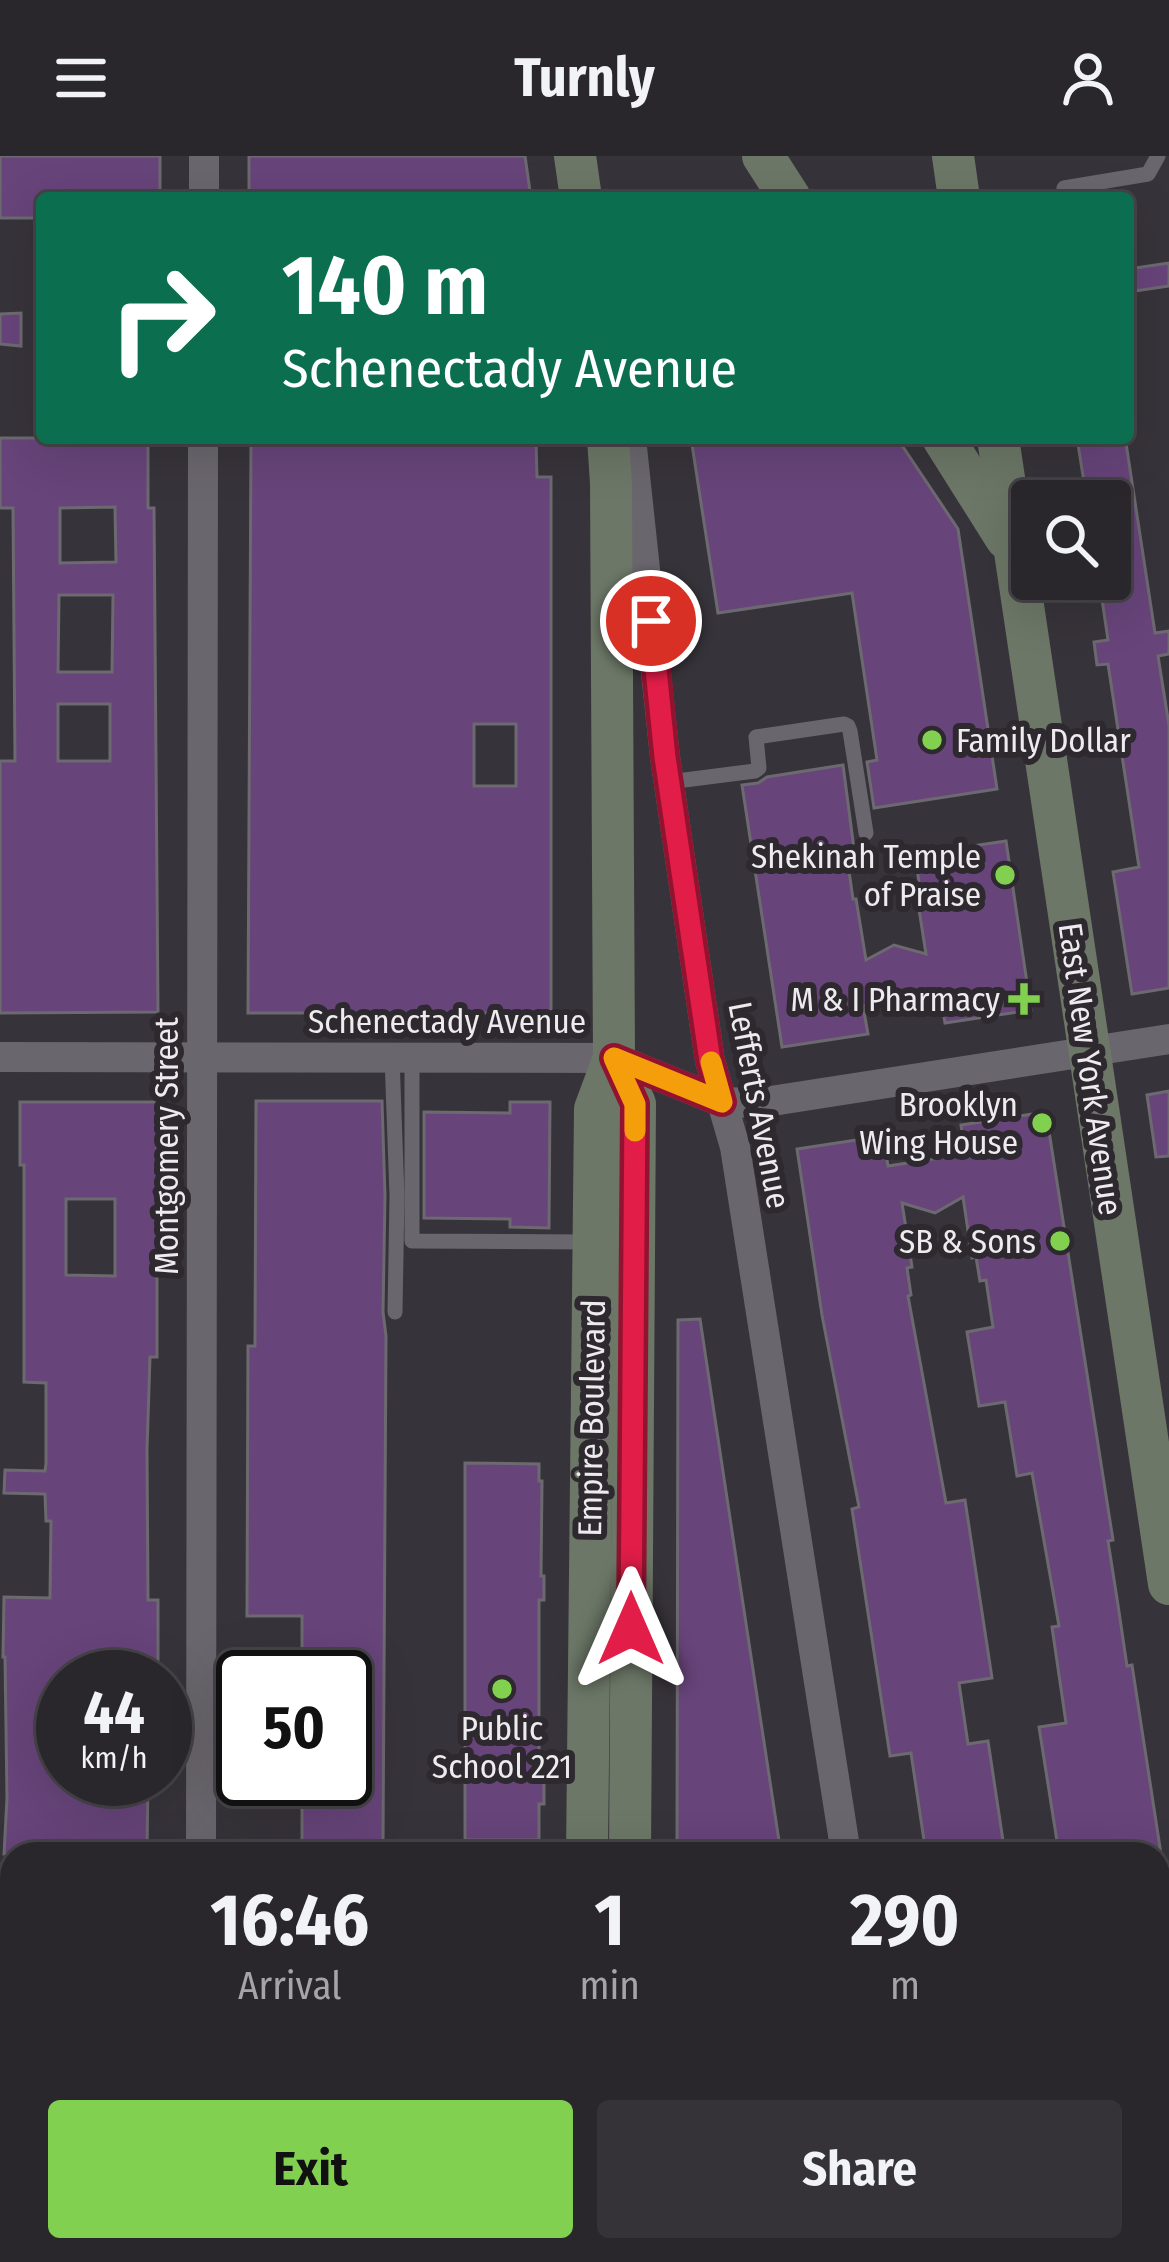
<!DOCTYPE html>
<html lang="en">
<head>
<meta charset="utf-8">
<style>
	body { margin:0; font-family:"Fira Sans Condensed",sans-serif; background:#353238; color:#f1f3f6; height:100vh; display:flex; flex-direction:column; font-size:45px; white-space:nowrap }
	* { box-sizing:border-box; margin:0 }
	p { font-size:39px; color:#a5a5a9 }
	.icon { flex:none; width:66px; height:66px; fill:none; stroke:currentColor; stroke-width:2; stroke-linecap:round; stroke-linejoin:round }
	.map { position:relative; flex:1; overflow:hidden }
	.sheet { position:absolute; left:0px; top:1686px; width:1170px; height:420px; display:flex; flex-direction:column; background:#29262c; border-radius:36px 36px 0 0; box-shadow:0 12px 48px #0002,0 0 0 3px #454348 }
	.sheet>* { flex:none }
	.hud { position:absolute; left:36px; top:36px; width:1098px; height:252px; border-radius:12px; box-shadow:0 12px 48px #0002,0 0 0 3px #454348; background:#0b6e4f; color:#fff; overflow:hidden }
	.buttons { position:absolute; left:1011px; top:324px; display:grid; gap:24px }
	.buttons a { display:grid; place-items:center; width:120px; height:120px; border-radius:12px; background:#29262c; box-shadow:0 12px 48px #0002,0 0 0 3px #454348; font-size:60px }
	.speed { position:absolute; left:36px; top:1494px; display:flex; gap:24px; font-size:60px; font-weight:700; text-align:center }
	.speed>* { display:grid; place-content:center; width:156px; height:156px; border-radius:50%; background:#29262c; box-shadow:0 12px 48px #0002,0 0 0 3px #454348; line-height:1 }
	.speed small { font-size:30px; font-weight:400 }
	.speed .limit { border:6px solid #111; border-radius:18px; background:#fff; color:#111 }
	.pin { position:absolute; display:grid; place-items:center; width:102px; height:102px; color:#fff; margin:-51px; border:6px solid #fff; border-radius:50%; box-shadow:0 3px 12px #0007 }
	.me { position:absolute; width:132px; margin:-66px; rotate:0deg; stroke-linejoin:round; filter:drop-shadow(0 0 9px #0008) }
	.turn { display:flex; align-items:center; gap:42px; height:252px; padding:0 48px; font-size:54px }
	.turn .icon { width:156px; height:156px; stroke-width:2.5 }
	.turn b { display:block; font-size:84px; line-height:102px }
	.eta { display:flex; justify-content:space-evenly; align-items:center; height:204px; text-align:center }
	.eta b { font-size:72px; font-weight:700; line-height:84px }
	.primary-button { display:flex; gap:24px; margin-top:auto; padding:24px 48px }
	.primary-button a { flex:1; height:138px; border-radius:12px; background:#82d050; color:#111; font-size:48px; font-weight:700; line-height:138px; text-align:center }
	.primary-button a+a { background:#353238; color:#f1f3f6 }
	header { display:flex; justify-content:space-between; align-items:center; height:156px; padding:0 48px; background:#29262c; font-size:54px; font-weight:700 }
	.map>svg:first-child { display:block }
	.building { fill:#67447a; stroke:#6d6970; stroke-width:3; fill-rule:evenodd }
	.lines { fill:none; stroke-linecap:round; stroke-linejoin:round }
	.service { stroke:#6a666d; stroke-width:15 }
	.minor { stroke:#6a666d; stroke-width:30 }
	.secondary { stroke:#6c7767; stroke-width:42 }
	.route-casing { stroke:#92132f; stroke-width:30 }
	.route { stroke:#e11d48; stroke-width:21 }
	.slow { stroke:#f59e0b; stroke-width:21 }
	.poi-dot { fill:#82d050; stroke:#2d292f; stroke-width:4.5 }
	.labels { text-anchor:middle; stroke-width:12; stroke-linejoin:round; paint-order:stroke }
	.poi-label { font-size:33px; fill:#eeebef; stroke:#2d292f; text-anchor:end }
	.street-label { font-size:33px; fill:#eeebef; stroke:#2d292f }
</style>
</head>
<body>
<header><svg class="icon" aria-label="menu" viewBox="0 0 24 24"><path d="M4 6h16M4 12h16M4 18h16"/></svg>Turnly<svg class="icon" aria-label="person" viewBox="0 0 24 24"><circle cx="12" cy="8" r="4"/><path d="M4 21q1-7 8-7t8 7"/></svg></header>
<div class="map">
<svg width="1169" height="2106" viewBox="0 0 1169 2106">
	<rect width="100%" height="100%" fill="#37333a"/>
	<!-- building -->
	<g class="building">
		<polygon points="0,0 160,0 160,42 42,42 42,62 0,62"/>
		<polygon points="249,0 525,0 531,42 249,42"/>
		<polygon points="1169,107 1169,130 1128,136 1128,113"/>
		<polygon points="21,157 21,190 0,188 0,158"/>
		<path d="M0,282H148V352H154L158,856L0,857V605H15L13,352H0ZM115,351L116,406L60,407V352ZM59,439H113L112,516H58ZM58,548H110V605H58Z"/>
		<path d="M251,282H526V285H536L537,321H551V857H248ZM474,568H516V630H474Z"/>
		<polygon points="691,282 897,282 958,373 997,633 874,652 867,606 877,604 852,437 718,457"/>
		<polygon points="1077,282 1121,282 1122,287 1126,287 1155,477 1169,475 1169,498 1158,500 1169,569 1169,832 1132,838 1113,716 1139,711 1108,508 1097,509 1094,486 1108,484 1099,423 1110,423 1110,345 1087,345"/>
		<polygon points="843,609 854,693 846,694 853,743 856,743 866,804 894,789 926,798 916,734 920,733 916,706 933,703 932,696 1006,685 1031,854 945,867 940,838 863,850 868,878 782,891 742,629 758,627 767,621"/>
		<polygon points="1169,935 1169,1000 1156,1001 1147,939"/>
		<polygon points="256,945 382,945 385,1040 383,1156 386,1180 383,1688 302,1687 302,1623 345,1623 345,1521 302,1521 302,1460 247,1460 248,1190 255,1190"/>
		<path d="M20,946H157V1201H150L147,1294L148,1444H158V1521H63V1623H148L147,1698H4L7,1642L5,1501H3L4,1441L50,1442L51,1365H46L45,1338L4,1337L5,1314L45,1315L46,1308V1227L24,1226V1009H20ZM66,1043H115V1120L66,1119Z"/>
		<polygon points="510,946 550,946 549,1072 510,1071 510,1063 424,1062 424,956 510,957"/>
		<polygon points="1046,956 1113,1384 1108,1385 1118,1449 1127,1510 1132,1509 1161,1698 1059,1698 1039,1571 1066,1567 1052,1471 1059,1470 1032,1317 1017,1320 1005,1246 979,1250 967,1176 993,1171 986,1124 980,1125 976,1101 972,1102 963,1041 935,1057 902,1047 912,1111 907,1112 911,1139 908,1140 946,1347 965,1344 992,1522 959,1527 968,1588 988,1585 1005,1698 926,1698 911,1597 890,1600 852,1353 859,1351 822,1159 797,993 883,980 888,1010 965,998 961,969"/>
		<polygon points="700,1163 735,1395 781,1698 677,1698 678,1164"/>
		<polygon points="465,1307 539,1308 539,1325 542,1325 541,1420 544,1420 544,1444 539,1444 539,1622 544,1622 544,1648 539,1648 539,1684 465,1684"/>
	</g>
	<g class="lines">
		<!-- service -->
		<g class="service">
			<polyline points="1064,32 1148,18 1158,0"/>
			<polyline points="669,626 755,615 759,612 756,581 844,568 848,570 850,575 866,677"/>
			<polyline points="392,901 397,1040 395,1156"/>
			<polyline points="412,901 412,1085 591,1086"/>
		</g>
		<!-- minor -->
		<g class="minor">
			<polyline points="204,42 204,0"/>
			<polyline points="631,282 665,601 710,905 735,991 846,1698"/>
			<polyline points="0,901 614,902 722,946 759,947 1169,883"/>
			<polyline points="201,1698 203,282"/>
			<polyline points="0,1873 12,1873"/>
			<polyline points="907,2094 909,2106"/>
			<polyline points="200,2106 200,2094"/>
		</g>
		<!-- secondary -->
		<g class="secondary">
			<polyline points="575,0 581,42"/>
			<polyline points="763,0 790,42"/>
			<polyline points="953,0 959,42"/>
			<polyline points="943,282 1006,382"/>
			<polyline points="998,282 1169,1428"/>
			<polyline points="614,902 635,948 630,1698"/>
			<polyline points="587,1698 595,953 614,902 611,327 608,282"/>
			<polyline points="1158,1908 1169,1906"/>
			<polyline points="612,2106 612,2094"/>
		</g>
	</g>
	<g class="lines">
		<defs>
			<polyline id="route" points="631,1473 635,948 614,902 722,946 710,905 665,601 651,465"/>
		</defs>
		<!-- route casing -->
		<use href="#route" class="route-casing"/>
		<!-- route -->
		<use href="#route" class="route"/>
		<!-- slow -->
		<polyline class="slow" points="635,975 635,948 614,902 722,946 711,906"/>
	</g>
	<!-- markers -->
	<g class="poi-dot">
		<circle cx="932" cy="584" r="12"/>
		<circle cx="1005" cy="719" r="12"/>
		<path d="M1018 825h12v12h12v12h-12v12h-12v-12h-12v-12h12z"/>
		<circle cx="1042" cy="967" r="12"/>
		<circle cx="1060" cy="1085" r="12"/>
		<circle cx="502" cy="1533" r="12"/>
	</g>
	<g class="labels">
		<!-- poi labels -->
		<g class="poi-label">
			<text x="956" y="596" text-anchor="start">Family Dollar</text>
			<text x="981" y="712">Shekinah Temple<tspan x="981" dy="38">of Praise</tspan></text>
			<text x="1000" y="855">M &amp; I Pharmacy</text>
			<text x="1018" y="960">Brooklyn<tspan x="1018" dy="38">Wing House</tspan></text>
			<text x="1036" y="1097">SB &amp; Sons</text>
			<text x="502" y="1584" text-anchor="middle">Public<tspan x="502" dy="38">School 221</tspan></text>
		</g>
		<!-- street labels -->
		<g class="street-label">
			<text x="447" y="877">Schenectady Avenue</text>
			<text transform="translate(1091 913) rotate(82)" y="12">East New York Avenue</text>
			<text transform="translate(760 949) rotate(79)" y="12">Lefferts Avenue</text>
			<text transform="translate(166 990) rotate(-90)" y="12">Montgomery Street</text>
			<text transform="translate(591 1262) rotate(-89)" y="12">Empire Boulevard</text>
		</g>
	</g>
</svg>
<div class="buttons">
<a><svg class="icon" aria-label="search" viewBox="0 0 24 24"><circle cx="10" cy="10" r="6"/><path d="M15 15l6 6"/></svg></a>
</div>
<div class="speed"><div>44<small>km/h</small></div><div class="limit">50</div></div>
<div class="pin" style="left:651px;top:465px;background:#d93025"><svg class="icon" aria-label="arrive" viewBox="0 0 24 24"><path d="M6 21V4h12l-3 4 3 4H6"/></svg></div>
<svg class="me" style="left:631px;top:1473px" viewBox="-20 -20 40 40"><path d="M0-17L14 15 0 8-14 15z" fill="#e11d48" stroke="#fff" stroke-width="4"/></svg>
<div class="hud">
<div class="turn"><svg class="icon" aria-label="right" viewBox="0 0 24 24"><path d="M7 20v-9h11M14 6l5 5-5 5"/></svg><div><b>140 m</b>Schenectady Avenue</div></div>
</div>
<section class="sheet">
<div class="eta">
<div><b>16:46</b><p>Arrival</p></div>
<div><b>1</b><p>min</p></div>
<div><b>290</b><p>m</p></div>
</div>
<div class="primary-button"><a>Exit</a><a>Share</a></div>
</section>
</div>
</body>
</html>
